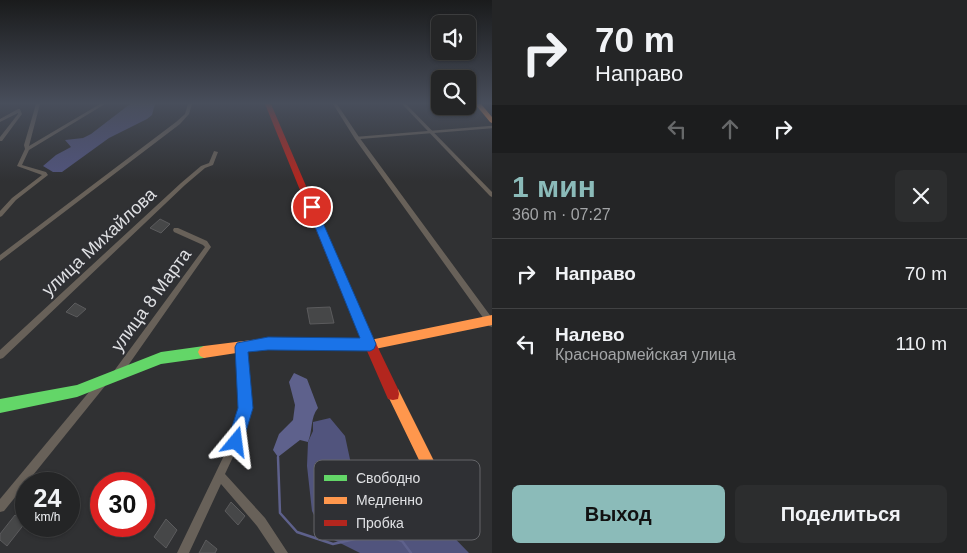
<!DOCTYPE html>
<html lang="ru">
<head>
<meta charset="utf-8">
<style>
	body { margin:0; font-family:Arial,sans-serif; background:#2c2d2e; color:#f1f3f6; height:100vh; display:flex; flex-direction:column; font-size:19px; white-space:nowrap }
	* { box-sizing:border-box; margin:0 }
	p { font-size:16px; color:#a3a5a7 }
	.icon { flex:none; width:28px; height:28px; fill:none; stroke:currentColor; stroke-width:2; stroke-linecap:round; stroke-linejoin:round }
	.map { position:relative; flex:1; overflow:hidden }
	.sheet { display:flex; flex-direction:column; background:#242526; width:475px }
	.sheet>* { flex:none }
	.top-card { background:#242526; color:#f1f3f6; overflow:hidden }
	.buttons { position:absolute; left:431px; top:15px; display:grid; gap:10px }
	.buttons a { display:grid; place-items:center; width:45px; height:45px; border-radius:8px; background:#242526; box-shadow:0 1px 4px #0004,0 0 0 1px #414243; font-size:25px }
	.speed { position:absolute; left:15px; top:472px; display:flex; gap:10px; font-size:25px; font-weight:700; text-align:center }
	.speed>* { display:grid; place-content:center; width:65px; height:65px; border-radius:50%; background:#242526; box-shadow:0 1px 4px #0004,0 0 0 1px #414243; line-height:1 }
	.speed small { font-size:12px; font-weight:400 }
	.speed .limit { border:8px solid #d22; background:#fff; color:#111 }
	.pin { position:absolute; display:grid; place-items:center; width:42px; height:42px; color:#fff; margin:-21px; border:2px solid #fff; border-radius:50%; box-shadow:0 1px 5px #0007 }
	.me { position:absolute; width:55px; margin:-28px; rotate:16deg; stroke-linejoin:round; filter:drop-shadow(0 0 4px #0008) }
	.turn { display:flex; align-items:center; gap:18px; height:105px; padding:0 20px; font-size:22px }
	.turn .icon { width:65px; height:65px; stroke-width:2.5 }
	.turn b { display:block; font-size:35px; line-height:42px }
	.lanes { display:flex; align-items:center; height:48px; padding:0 20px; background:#0003; justify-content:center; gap:25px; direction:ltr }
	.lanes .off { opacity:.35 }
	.round { display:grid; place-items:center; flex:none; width:52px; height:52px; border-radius:8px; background:#2c2d2e }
	.overview { display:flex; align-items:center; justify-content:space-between; height:85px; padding:0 20px }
	h1 { font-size:30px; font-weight:600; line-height:38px; color:#8bbbb9 }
	.cta { display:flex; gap:10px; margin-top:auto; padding:10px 20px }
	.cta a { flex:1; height:58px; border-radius:8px; background:#8bbbb9; color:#111; font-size:20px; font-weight:600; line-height:58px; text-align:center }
	.cta a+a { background:#2c2d2e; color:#f1f3f6 }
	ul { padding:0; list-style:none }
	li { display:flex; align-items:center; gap:15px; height:70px; padding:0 20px; border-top:1px solid #414243 }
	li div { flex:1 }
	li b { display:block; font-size:19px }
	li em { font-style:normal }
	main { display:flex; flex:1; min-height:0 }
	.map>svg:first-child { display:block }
	.forest { fill:#51547d }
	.water { fill:#5e618c }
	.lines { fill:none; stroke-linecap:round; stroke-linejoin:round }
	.stream { stroke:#5e618c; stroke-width:2.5 }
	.building { fill:#464748; stroke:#5b5b5d }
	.lane { stroke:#686159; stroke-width:2.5 }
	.street { fill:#686159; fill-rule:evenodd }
	.fast { fill:#63d668; fill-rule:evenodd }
	.slow { fill:#ff974d; fill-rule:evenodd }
	.jam { fill:#b3261e; fill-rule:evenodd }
	.route { fill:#1a73e8; stroke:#114b97 }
	.labels { text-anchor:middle; stroke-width:4; stroke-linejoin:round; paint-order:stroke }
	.street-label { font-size:18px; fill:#dfe0e3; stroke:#2f3034 }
	.key { fill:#2f3034; stroke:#646569; stroke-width:1 }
	.key-label { font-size:14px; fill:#dfe0e3 }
</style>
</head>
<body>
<main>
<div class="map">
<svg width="492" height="553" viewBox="0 0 492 553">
	<rect width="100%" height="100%" fill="#303133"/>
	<!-- forest -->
	<g class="forest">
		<polygon points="130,104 155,104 152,115 147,119 109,138 62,172 53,172 43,166 56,155 71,147 65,140 83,138 91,134"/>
		<polygon points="330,418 345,436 357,492 435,518 469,553 360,553 324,535 312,511 307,466 308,442 313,431 313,422"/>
	</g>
	<!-- water -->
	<path class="water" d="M294,373L307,379L318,408C310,418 313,430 308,442L300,440L278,457L273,450L279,434L293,420L295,405L289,382Z"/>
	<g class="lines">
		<!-- stream -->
		<polyline class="stream" points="278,457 280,513 297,532 333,544 381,533 402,541 411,553"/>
	</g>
	<!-- building -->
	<g class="building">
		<polygon points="160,219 170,224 161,233 150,228"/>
		<polygon points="75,303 86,309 77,317 66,312"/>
		<polygon points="330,307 334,323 310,324 307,308"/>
		<polygon points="231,502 245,516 238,525 225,511"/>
		<polygon points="15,515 25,523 7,546 0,540 0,534"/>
		<polygon points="166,519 177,530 166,548 154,537"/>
		<polygon points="206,540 217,549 215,553 199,553"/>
	</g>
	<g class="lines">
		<!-- lane -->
		<polyline class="lane" points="357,138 492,127"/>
		<!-- street -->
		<g class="street">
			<polygon points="36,104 40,104 29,146 100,104 105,104 29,150 22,165 46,172 48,175 16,200 2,216 0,217 0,211 12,198 42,175 17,166 25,149 24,145"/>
			<polygon points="188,104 192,104 189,114 180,124 0,261 0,255 176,122 185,114"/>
			<polygon points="333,104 337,104 359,137 492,318 492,327 489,326 355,139"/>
			<polygon points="402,104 406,104 492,192 492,197 490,196"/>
			<polygon points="18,109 20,109 22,114 2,141 0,141 0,137 18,114 18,113 0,122 0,119"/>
			<polygon points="214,151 218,152 213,165 205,168 185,185 3,358 0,359 0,350 181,183 201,166 209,163"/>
			<polygon points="174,228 178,228 207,241 211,247 120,377 117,378 114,377 113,374 114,371 205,247 203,245 174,232 173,230"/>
			<polygon points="241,343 244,344 245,347 250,408 240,442 225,474 265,518 288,553 275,553 257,526 221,484 189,553 177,553 231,441 240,408 237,347 238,344"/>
			<polygon points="102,379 105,380 106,383 105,386 4,511 0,512 0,499 99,380"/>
		</g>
		<!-- fast -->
		<polygon class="fast" points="204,346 208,348 210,352 208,356 204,358 161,364 77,397 0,413 0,399 77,385 161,352"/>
		<!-- slow -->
		<g class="slow">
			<polygon points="475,104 481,104 492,117 492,123 490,122"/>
			<polygon points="492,315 492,325 370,350 268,348 204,358 200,356 198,352 200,348 204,346 268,338 370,340"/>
			<polygon points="393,388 398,389 443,479 446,484 443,489 438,492 433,489 387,394 388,389"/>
		</g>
		<!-- jam -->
		<polygon class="jam" points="265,104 271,104 353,296 398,389 399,394 398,399 393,400 388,399 343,296"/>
	</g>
	<!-- sky -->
	<linearGradient id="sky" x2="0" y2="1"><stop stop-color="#1a1b1c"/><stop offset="0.57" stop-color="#484e5b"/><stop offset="1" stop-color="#484e5b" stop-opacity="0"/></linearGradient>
	<rect width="492" height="181" fill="url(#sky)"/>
	<!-- route -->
	<polygon class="route" points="312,204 316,207 376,344 374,349 370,351 268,350 248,352 253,408 241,448 236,451 230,448 227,442 238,408 235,347 237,343 268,337 360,338 307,207"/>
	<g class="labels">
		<!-- street labels -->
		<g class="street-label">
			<text transform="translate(99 242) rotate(-43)" y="6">улица Михайлова</text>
			<text transform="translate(151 300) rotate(-54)" y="6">улица 8 Марта</text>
		</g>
	</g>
	<!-- legend -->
	<rect x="314" y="460" width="166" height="80" rx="8" class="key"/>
	<rect x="324" y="475" width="23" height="6" fill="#63d668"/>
	<rect x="324" y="497" width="23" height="7" fill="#ff974d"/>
	<rect x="324" y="520" width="23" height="6" fill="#b3261e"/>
	<g class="key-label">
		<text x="356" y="483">Свободно</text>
		<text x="356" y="505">Медленно</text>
		<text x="356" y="528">Пробка</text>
	</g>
</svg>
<div class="buttons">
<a><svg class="icon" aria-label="sound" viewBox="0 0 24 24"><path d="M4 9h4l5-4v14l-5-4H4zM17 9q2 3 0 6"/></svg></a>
<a><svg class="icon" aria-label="search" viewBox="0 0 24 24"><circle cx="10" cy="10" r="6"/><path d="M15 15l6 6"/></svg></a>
</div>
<div class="speed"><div>24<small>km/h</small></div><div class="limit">30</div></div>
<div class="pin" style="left:312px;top:207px;background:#d93025"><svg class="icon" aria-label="arrive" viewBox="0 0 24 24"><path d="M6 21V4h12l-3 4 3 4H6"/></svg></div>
<svg class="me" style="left:236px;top:442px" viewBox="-20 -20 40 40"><path d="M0-17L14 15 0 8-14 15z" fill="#1a73e8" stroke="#fff" stroke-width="4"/></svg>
</div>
<section class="sheet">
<div class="top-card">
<div class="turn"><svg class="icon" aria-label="right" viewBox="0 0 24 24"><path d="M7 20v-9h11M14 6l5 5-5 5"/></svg><div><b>70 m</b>Направо</div></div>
<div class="lanes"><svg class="icon off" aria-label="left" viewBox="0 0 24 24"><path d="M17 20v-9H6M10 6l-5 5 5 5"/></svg><svg class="icon off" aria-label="ahead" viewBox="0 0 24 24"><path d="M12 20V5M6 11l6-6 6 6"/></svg><svg class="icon" aria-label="right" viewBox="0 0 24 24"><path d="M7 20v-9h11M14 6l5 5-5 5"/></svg></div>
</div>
<div class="overview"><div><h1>1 мин</h1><p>360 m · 07:27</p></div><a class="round"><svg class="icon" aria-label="close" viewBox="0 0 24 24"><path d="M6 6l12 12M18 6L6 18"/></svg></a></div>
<ul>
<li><svg class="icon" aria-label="right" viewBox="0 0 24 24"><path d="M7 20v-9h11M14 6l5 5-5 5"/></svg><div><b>Направо</b></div><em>70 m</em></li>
<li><svg class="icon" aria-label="left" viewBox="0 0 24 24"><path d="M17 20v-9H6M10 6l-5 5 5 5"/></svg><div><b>Налево</b><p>Красноармейская улица</p></div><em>110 m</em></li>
</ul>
<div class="cta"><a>Выход</a><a>Поделиться</a></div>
</section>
</main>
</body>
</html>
